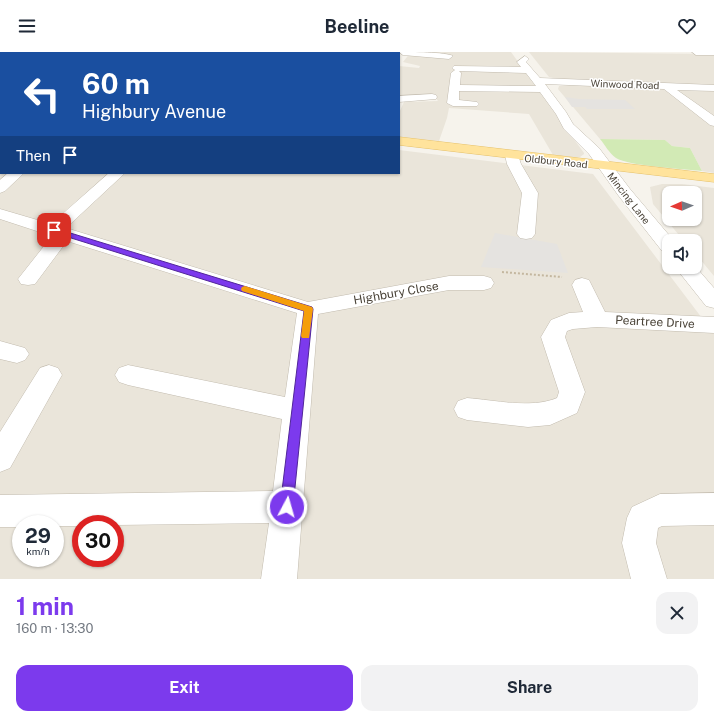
<!DOCTYPE html>
<html lang="en">
<head>
<meta charset="utf-8">
<style>
	body { margin:0; font-family:"Public Sans",sans-serif; background:#f2f2f3; color:#1f2937; height:100vh; display:flex; flex-direction:column; font-size:15px; white-space:nowrap }
	* { box-sizing:border-box; margin:0 }
	p { font-size:13px; color:#747a83 }
	.icon { flex:none; width:22px; height:22px; fill:none; stroke:currentColor; stroke-width:2; stroke-linecap:round; stroke-linejoin:round }
	.map { position:relative; height:527px; overflow:hidden }
	.side { display:flex; flex-direction:column; background:#fff; flex:1 }
	.side>* { flex:none }
	.banner { position:absolute; left:0px; top:0px; width:400px; height:122px; box-shadow:0 1px 3px #0004; background:#1a4fa0; color:#fff; overflow:hidden }
	.needle { width:26px; rotate:268deg }
	.fabs { position:absolute; left:662px; top:134px; display:grid; gap:8px }
	.fabs a { display:grid; place-items:center; width:40px; height:40px; border-radius:8px; background:#fff; box-shadow:0 1px 3px #0004; font-size:20px }
	.speed { position:absolute; left:12px; top:463px; display:flex; gap:8px; font-size:20px; font-weight:700; text-align:center }
	.speed>* { display:grid; place-content:center; width:52px; height:52px; border-radius:50%; background:#fff; box-shadow:0 1px 3px #0004; line-height:1 }
	.speed small { font-size:10px; font-weight:400 }
	.speed .limit { border:6px solid #d22; background:#fff; color:#111 }
	.pin { position:absolute; display:grid; place-items:center; width:34px; height:34px; color:#fff; margin:-17px; border-radius:8px; box-shadow:0 2px 6px #0006 }
	.me { position:absolute; width:44px; margin:-22px; rotate:6deg; stroke-linejoin:round; filter:drop-shadow(0 0 3px #0008) }
	.turn { display:flex; align-items:center; gap:14px; height:84px; padding:0 16px; font-size:18px }
	.turn .icon { width:52px; height:52px; stroke-width:2.5 }
	.turn b { display:block; font-size:28px; line-height:34px }
	.then { display:flex; align-items:center; height:38px; padding:0 16px; background:#0003; gap:8px; font-size:15px }
	.round { display:grid; place-items:center; flex:none; width:42px; height:42px; border-radius:12px; background:#f2f2f3 }
	.headline { display:flex; align-items:center; justify-content:space-between; height:68px; padding:0 16px }
	h1 { font-size:24px; font-weight:700; line-height:30px; color:#7c3aed }
	.cta { display:flex; gap:8px; margin-top:auto; padding:8px 16px }
	.cta a { flex:1; height:46px; border-radius:12px; background:#7c3aed; color:#fff; font-size:16px; font-weight:700; line-height:46px; text-align:center }
	.cta a+a { background:#f2f2f3; color:#1f2937 }
	header { display:flex; justify-content:space-between; align-items:center; height:52px; padding:0 16px; background:#fff; font-size:18px; font-weight:700 }
	.map>svg:first-child { display:block }
	.residential { fill:#eae5da; fill-rule:evenodd }
	.green { fill:#d2eab5 }
	.parking { fill:#e5e3e0 }
	.lines { fill:none; stroke-linecap:round; stroke-linejoin:round }
	.minor-casing { stroke:#c2bbae; stroke-width:1 }
	.major-casing { stroke:#e6c16a; stroke-width:1 }
	.path { stroke:#c4b79f; stroke-width:2; stroke-dasharray:2 2; stroke-linecap:butt }
	.minor { fill:#fff; fill-rule:evenodd }
	.major { fill:#ffe39c; fill-rule:evenodd }
	.route { fill:#7c3aed; stroke:#51269a }
	.slow { fill:#f59e0b }
	.labels { text-anchor:middle; stroke-width:3; stroke-linejoin:round; paint-order:stroke }
	.far-street-label { font-size:10px; fill:#4b4439; stroke:#fff }
	.street-label { font-size:12px; fill:#4b4439; stroke:#fff }
</style>
</head>
<body>
<header><svg class="icon" aria-label="menu" viewBox="0 0 24 24"><path d="M4 6h16M4 12h16M4 18h16"/></svg>Beeline<svg class="icon" aria-label="heart" viewBox="0 0 24 24"><path d="M12 20l-8-8c-3-5 5-10 8-4 3-6 11-1 8 4z"/></svg></header>
<div class="map">
<svg width="714" height="527" viewBox="0 0 714 527">
	<rect width="100%" height="100%" fill="#f6f3ec"/>
	<!-- residential -->
	<g class="residential">
		<polygon points="0,0 152,0 1,1 1,30"/>
		<polygon points="160,0 399,0 158,1"/>
		<polygon points="411,0 511,0 584,101 584,102 580,105 572,105 553,103 529,62 449,56 447,66 439,89 399,85 399,61 404,50 438,49 433,43 399,44 399,14 419,16 420,14 403,10"/>
		<polygon points="529,0 714,2 714,34 557,27 549,25"/>
		<polygon points="575,33 714,39 714,121 702,119 690,96 672,94 665,88 600,87 558,37 559,34"/>
		<path d="M0,35L1,121H399V98L593,122L714,282V527H0ZM21,472H55V506H21ZM81,472H115V506H81Z"/>
		<path d="M662,132H682L714,136V224L695,201V189H684L653,152L650,135ZM669,141H695V167H669Z"/>
	</g>
	<!-- green -->
	<path class="green" d="M600,87L665,88L672,94L690,96L702,119C684,117 629,114 616,106C609,101 605,93 600,87Z"/>
	<!-- parking -->
	<g class="parking">
		<polygon points="565,45 579,47 625,48 635,57 587,57 585,55 572,55"/>
		<polygon points="495,181 557,192 568,221 481,215"/>
	</g>
	<g class="lines">
		<defs>
			<g id="minor">
				<polygon points="26,0 37,0 26,1"/>
				<polygon points="88,0 104,0 104,1 89,1"/>
				<polygon points="146,0 156,0 146,1"/>
				<polygon points="221,0 240,0 240,1 222,1"/>
				<polygon points="250,0 260,0 250,1"/>
				<path d="M399,0C410,0 446,0 453,4L449,7L403,3Z"/>
				<polygon points="692,0 714,0 714,3 696,3"/>
				<rect x="0" y="2" width="1" height="6"/>
				<path d="M525,4L529,7L526,10L540,26L714,33V39L677,38L714,64V74L710,73L664,37L545,32L566,60L573,72L599,96L630,137L674,189H669V201L662,199L618,143L589,102L564,77L556,62L540,40L459,39V48L477,50L479,52L477,54H453L447,51L451,21L455,18L452,16L454,14L521,15L517,10ZM459,19L526,21L536,34L460,33L461,21Z"/>
				<polygon points="432,42 436,43 437,45 436,47 399,50 399,44"/>
				<polygon points="512,99 517,100 521,112 538,141 535,182 532,186 526,187 520,186 517,182 522,141 507,112 505,103 507,100"/>
				<polygon points="8,121 24,121 5,139 0,141 0,128"/>
				<polygon points="109,121 125,121 66,176 308,250 449,224 484,224 491,226 494,231 491,236 484,238 449,238 318,262 297,527 261,527 269,471 115,473 115,472 81,472 81,474 55,474 55,472 21,472 21,475 0,475 0,443 273,439 282,367 128,333 119,330 115,323 119,316 128,313 285,345 297,261 67,189 35,232 28,233 21,232 18,227 52,184 0,167 0,157 51,172"/>
				<polygon points="695,214 714,236 714,256 706,254 675,215"/>
				<path d="M582,226L589,228L605,260L714,265V281L597,275L573,277L567,279L565,285L585,340L577,361L550,373L528,375L467,368L458,365L454,357L458,349L467,346C495,348 530,357 557,346L559,340L541,285L551,268L569,261L583,260L572,233L575,228Z"/>
				<polygon points="0,289 25,296 29,302 25,308 17,311 0,307"/>
				<polygon points="49,313 58,316 62,323 10,416 0,420 0,380 40,316"/>
				<polygon points="714,441 714,473 662,474 658,476 656,491 667,527 631,527 622,491 627,466 632,455 660,442"/>
			</g>
			<g id="major">
				<rect x="0" y="26" width="1" height="6"/>
				<polygon points="399,85 714,122 714,130 399,93"/>
			</g>
		</defs>
		<!-- minor casing -->
		<use href="#minor" class="minor-casing"/>
		<!-- major casing -->
		<use href="#major" class="major-casing"/>
		<!-- path -->
		<polyline class="path" points="502,220 562,225"/>
		<!-- minor -->
		<use href="#minor" class="minor"/>
		<!-- major -->
		<use href="#major" class="major"/>
	</g>
	<!-- route -->
	<polygon class="route" points="54,176 312,255 313,257 293,455 291,460 287,462 282,460 280,455 304,259 52,180 51,178"/>
	<!-- slow -->
	<polygon class="slow" points="245,234 312,255 313,257 309,286 302,286 301,284 304,259 242,239 241,237 242,235"/>
	<g class="labels">
		<!-- far-street labels -->
		<g class="far-street-label">
			<text transform="translate(625 32) rotate(2)" y="4">Winwood Road</text>
			<text transform="translate(556 109) rotate(6)" y="4">Oldbury Road</text>
			<text transform="translate(629 146) rotate(52)" y="4">Mincing Lane</text>
		</g>
		<!-- street labels -->
		<g class="street-label">
			<text transform="translate(396 241) rotate(-10)" y="4">Highbury Close</text>
			<text transform="translate(655 270) rotate(3)" y="4">Peartree Drive</text>
		</g>
	</g>
</svg>
<div class="fabs">
<a><svg class="needle" viewBox="-14 -14 28 28"><path d="M0-13l5 13h-10z" fill="#e53935"/><path d="M0 13l5-13h-10z" fill="#747a83"/></svg></a>
<a><svg class="icon" aria-label="sound" viewBox="0 0 24 24"><path d="M4 9h4l5-4v14l-5-4H4zM17 9q2 3 0 6"/></svg></a>
</div>
<div class="speed"><div>29<small>km/h</small></div><div class="limit">30</div></div>
<div class="pin" style="left:54px;top:178px;background:#d93025"><svg class="icon" aria-label="arrive" viewBox="0 0 24 24"><path d="M6 21V4h12l-3 4 3 4H6"/></svg></div>
<svg class="me" style="left:287px;top:455px" viewBox="-20 -20 40 40"><circle r="17" fill="#7c3aed" stroke="#fff" stroke-width="3"/><path d="M0-11L8 9 0 5-8 9z" fill="#fff"/></svg>
<div class="banner">
<div class="turn"><svg class="icon" aria-label="left" viewBox="0 0 24 24"><path d="M17 20v-9H6M10 6l-5 5 5 5"/></svg><div><b>60 m</b>Highbury Avenue</div></div>
<div class="then">Then<svg class="icon" aria-label="arrive" viewBox="0 0 24 24"><path d="M6 21V4h12l-3 4 3 4H6"/></svg></div>
</div>
</div>
<section class="side">
<div class="headline"><div><h1>1 min</h1><p>160 m · 13:30</p></div><a class="round"><svg class="icon" aria-label="close" viewBox="0 0 24 24"><path d="M6 6l12 12M18 6L6 18"/></svg></a></div>
<div class="cta"><a>Exit</a><a>Share</a></div>
</section>
</body>
</html>
